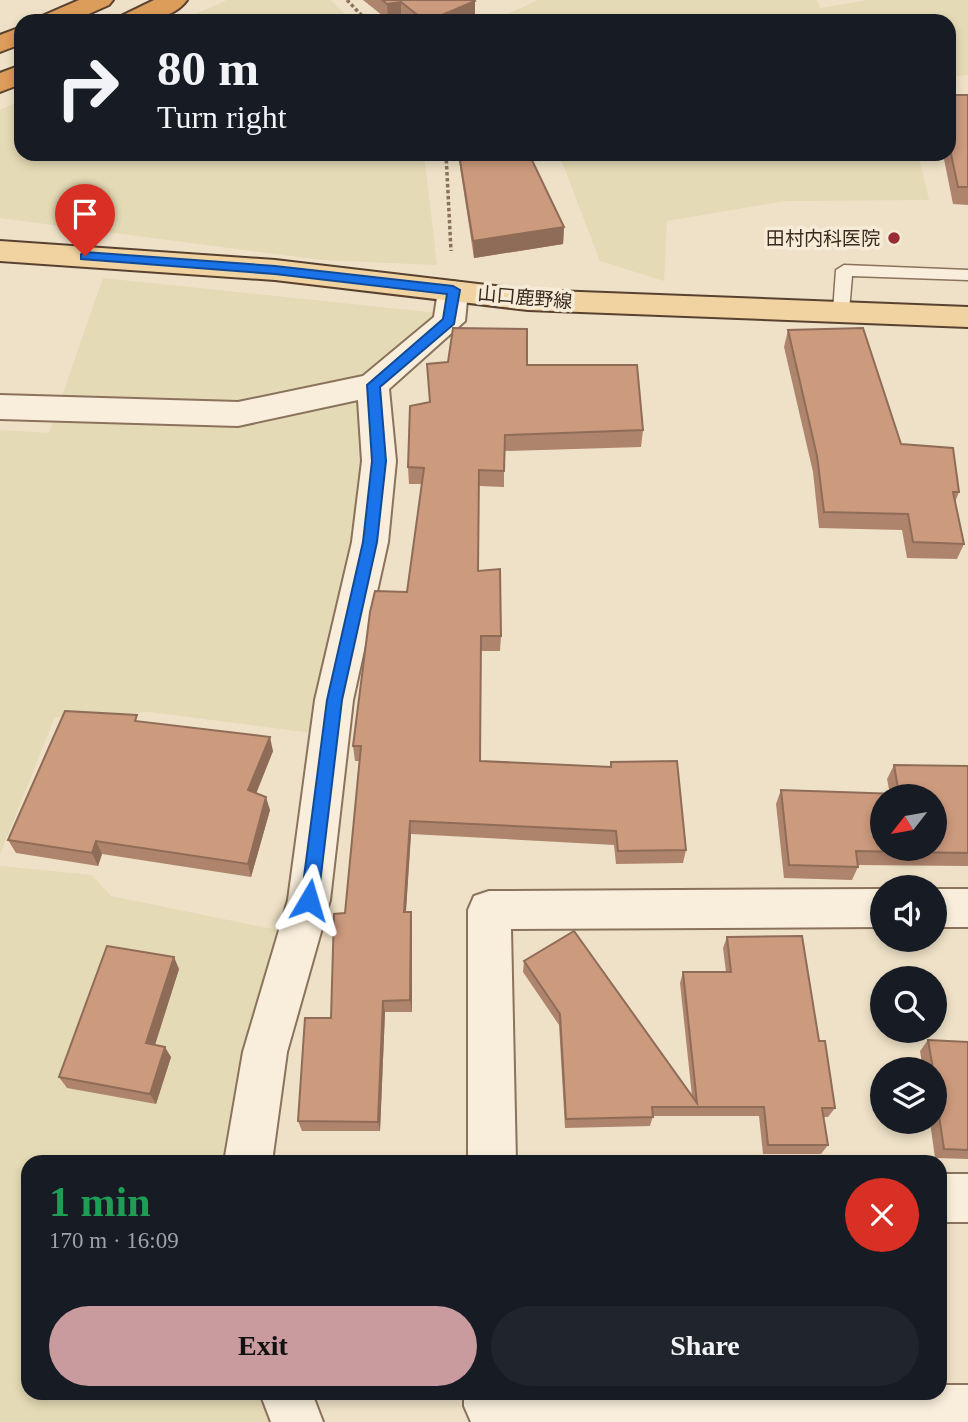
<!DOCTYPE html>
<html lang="en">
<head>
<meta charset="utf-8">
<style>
	body { margin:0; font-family:"Times New Roman","Noto Sans JP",serif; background:#20242c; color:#f1f3f6; height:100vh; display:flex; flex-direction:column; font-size:26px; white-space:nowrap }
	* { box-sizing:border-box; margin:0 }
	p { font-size:23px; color:#9ea1a6 }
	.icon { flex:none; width:38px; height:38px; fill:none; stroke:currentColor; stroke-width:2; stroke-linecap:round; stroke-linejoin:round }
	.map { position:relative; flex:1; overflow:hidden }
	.drawer { position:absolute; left:21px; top:1155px; width:926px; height:245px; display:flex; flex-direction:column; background:#171b24; border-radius:21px; box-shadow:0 4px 10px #0003 }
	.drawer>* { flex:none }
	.banner { position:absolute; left:14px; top:14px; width:942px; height:147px; border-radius:21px; box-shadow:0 4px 10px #0003; background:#171b24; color:#f1f3f6; overflow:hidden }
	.needle { width:46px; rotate:239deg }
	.controls { position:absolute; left:870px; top:784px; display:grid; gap:14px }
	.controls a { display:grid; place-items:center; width:77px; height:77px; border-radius:50%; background:#171b24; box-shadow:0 4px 10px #0003; font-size:35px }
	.pin { position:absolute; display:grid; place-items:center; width:60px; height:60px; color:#fff; margin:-72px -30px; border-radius:50% 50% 50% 0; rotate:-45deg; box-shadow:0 0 7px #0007 }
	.pin .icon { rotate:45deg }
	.me { position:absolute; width:77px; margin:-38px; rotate:7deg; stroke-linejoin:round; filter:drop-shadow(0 0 5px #0008) }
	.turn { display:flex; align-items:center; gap:24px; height:147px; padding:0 28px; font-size:32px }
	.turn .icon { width:91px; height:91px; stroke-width:2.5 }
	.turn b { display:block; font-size:49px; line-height:60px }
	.round { display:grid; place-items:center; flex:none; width:74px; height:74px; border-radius:37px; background:#20242c }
	.summary { display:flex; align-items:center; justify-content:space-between; height:119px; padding:0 28px }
	h1 { font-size:42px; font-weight:600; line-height:52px; color:#1e9e55 }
	.button { display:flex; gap:14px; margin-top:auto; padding:14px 28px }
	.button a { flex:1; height:80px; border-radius:42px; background:#c99a9e; color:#111; font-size:28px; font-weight:600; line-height:80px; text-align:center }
	.button a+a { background:#20242c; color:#f1f3f6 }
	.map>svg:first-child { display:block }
	.farmland { fill:#e4dab5 }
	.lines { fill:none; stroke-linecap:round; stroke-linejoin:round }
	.lane-casing { stroke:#8a725c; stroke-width:3 }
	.street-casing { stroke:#8a725c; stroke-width:4 }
	.primary-casing { stroke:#584130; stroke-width:4 }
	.highway-casing { stroke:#584130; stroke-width:4 }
	.path { stroke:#8a725c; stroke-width:3.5; stroke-dasharray:3.5 2.5; stroke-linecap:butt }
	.lane { fill:#f9eedb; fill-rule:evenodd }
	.street { fill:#f9eedb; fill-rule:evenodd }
	.primary { fill:#f0d3a0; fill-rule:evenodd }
	.highway { fill:#dc9c5a; fill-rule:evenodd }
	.wall { fill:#af846c }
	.shaded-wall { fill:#8f6c58 }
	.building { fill:#cc9a7d; stroke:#8f6c58; stroke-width:2; fill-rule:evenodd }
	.route { fill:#1a73e8; stroke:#114b97; stroke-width:2 }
	.poi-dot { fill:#992d33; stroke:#f6ebd7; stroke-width:2.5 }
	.labels { text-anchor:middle; stroke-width:7; stroke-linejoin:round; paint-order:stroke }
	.far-poi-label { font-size:19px; fill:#3a2b20; stroke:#f6ebd7; text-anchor:end }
	.far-street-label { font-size:19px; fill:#3a2b20; stroke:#f6ebd7 }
</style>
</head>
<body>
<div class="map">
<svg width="968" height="1422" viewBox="0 0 968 1422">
	<rect width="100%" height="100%" fill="#eee1c7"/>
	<!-- farmland -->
	<g class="farmland">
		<polygon points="227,0 330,0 352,21 180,21"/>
		<polygon points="538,0 817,0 820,8 868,0 968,0 968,75 949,77 948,21 492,21"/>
		<polygon points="21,100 21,154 424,154 437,265 322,260 0,218 0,110"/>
		<polygon points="559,154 918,154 929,200 785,201 667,221 664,281 600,261"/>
		<polygon points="103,278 438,313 376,372 350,587 312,733 150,712 55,717 0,854 0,430 49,433"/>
		<polygon points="0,866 92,875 111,896 282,931 223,1162 28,1162 28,1393 261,1393 271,1422 0,1422"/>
	</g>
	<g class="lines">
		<defs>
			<polygon id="lane" points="844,265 968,270 968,280 852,276 849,311 841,317 833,311 836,270"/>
			<g id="street">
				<polygon points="453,281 464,284 468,291 465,321 389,389 396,461 388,542 353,700 330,900 287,1052 272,1162 224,1162 243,1052 288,900 315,700 352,542 362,461 358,400 238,426 0,419 0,395 238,402 363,376 434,317 438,291 442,284"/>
				<polygon points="882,889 882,927 511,929 516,1162 468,1162 468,910 474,896 489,891"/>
				<rect x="934" y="889" width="34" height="38"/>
				<rect x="940" y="1174" width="28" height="48"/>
				<polygon points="940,1385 968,1385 968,1422 471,1422 464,1406 464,1393 940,1393"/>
				<polygon points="260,1393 312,1393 323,1422 271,1422"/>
			</g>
			<polygon id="primary" points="0,241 275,260 528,290 968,307 968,327 528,310 275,280 0,261"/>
			<g id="highway">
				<polygon points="79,0 113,0 109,5 73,21 38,21 42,16"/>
				<path d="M154,0H187C172,21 140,21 117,21L121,16Z"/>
				<polygon points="21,27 21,44 0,52 0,35"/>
				<polygon points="21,65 21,84 0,92 0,73"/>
			</g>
		</defs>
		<!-- lane casing -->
		<use href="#lane" class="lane-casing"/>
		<!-- street casing -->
		<use href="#street" class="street-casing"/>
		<!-- primary casing -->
		<use href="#primary" class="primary-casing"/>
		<!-- highway casing -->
		<use href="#highway" class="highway-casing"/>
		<!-- path -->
		<g class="path">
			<polyline points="347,0 367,21"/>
			<polyline points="446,154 451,251"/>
		</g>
		<!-- lane -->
		<use href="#lane" class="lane"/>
		<!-- street -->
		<use href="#street" class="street"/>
		<!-- primary -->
		<use href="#primary" class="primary"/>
		<!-- highway -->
		<use href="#highway" class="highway"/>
	</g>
	<!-- wall -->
	<g class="wall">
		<polygon points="363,0 474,0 475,1 475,17 467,21 405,21 401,18 388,20"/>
		<polygon points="948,95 968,95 968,205 953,204 943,154 948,154"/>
		<polygon points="458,154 529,154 564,227 563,244 474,258"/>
		<polygon points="788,330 901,444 959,492 955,502 964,544 957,559 907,558 902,530 819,528 813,472 784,347"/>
		<polygon points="527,365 643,430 641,447 504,451 504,487 479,486 479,571 501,636 500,651 481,651 480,761 610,767 611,762 686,850 683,863 616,864 614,845 411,834 406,912 412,924 412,1012 385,1012 380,1131 302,1131 298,1121 331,1018 345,913 360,761 355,761 353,746 407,592 422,484 409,484 408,467 429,402"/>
		<polygon points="140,721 273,751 256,793 270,810 251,877 102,854 98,866 16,853 8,840"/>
		<polygon points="894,765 968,766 968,866 858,865 858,867 852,880 784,878 776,804 781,790 890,794 887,779"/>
		<polygon points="727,937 819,1041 835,1108 828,1117 823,1117 828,1145 821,1154 763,1154 759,1116 653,1116 650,1126 565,1128 559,1025 523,972 524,961 692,1096 680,983 683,972 726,972 723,948"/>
		<polygon points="179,969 155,1045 171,1057 156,1104 67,1088 59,1077"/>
		<polygon points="928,1040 968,1042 968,1159 935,1158 930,1122 934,1122 934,1069 923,1069 920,1051"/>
	</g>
	<!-- shaded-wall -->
	<g class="shaded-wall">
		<polygon points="475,1 475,17 467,21 428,21"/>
		<polygon points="401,2 401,18 388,20 387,4"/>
		<polygon points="564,227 563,244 474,258 473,241"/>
		<polygon points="270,737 273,751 252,804 248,790"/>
		<polygon points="266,797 270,810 251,877 248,864"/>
		<polygon points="410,821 411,834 405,924 404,912"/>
		<polygon points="96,841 102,854 98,866 92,853"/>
		<polygon points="411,912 412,924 412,1012 410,1000"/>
		<polygon points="174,957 179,969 152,1054 146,1043"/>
		<polygon points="383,1001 385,1012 380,1131 378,1122"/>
		<polygon points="165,1047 171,1057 156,1104 150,1094"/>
	</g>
	<!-- building -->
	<g class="building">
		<polygon points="382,0 474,0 475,1 428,21 425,21 401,2 387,4"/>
		<polygon points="948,95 968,95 968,187 958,187 948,140"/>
		<polygon points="459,154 529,154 564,227 473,241"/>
		<polygon points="453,328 527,329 527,365 637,365 643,430 505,435 504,471 479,470 478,571 500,569 501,636 481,636 480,761 611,767 611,762 677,761 686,850 618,851 616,831 410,821 404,912 411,912 410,1000 383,1001 378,1122 298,1121 305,1018 331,1018 334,914 345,913 361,746 353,746 370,612 375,591 407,592 424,468 408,467 410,406 430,402 427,364 448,362"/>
		<polygon points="863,328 901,444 953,448 959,492 953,492 964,544 913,542 908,514 824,512 817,456 788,330"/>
		<polygon points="65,711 137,715 135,721 270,737 248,790 266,797 248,864 96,841 92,853 8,840"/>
		<path d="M894,765L968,766V853L856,851L858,867L789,865L781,790L899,794ZM882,796H934V849H882Z"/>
		<polygon points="574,931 697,1103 683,972 731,972 727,937 802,936 819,1041 825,1041 835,1108 822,1108 828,1145 768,1145 764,1107 652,1107 653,1117 566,1119 560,1014 524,961"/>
		<polygon points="107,946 174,957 146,1043 165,1047 150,1094 59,1077"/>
		<polygon points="928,1040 968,1042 968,1150 944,1149 934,1083 934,1069 933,1069"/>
	</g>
	<!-- route -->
	<polygon class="route" points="85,252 275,266 453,286 460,290 454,324 380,387 386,461 377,542 342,700 318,900 309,908 301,900 327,700 363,542 372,461 367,385 443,319 447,294 275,274 81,259 81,254"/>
	<!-- markers -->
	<circle class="poi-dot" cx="894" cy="238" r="7"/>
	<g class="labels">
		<!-- far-poi labels -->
		<g class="far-poi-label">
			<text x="880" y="245">田村内科医院</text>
		</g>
		<!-- far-street labels -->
		<g class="far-street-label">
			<text transform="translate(525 297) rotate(5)" y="7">山口鹿野線</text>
		</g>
	</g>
</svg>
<div class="controls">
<a><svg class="needle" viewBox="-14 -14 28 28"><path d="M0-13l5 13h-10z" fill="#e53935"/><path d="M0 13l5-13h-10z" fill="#9ea1a6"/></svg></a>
<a><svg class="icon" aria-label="sound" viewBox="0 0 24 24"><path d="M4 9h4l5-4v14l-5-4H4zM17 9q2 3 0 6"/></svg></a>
<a><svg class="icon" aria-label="search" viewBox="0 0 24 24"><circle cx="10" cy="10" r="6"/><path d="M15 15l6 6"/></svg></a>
<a><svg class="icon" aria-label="layers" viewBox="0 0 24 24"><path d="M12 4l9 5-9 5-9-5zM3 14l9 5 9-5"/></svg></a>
</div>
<div class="pin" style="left:85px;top:256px;background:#d93025"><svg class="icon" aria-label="arrive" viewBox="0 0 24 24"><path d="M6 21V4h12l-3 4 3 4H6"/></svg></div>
<svg class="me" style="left:309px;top:900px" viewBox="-20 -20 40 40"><path d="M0-17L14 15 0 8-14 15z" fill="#1a73e8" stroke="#fff" stroke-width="4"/></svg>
<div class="banner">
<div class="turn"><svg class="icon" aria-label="right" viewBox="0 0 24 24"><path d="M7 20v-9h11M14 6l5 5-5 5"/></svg><div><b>80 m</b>Turn right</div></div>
</div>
<section class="drawer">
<div class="summary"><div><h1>1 min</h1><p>170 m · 16:09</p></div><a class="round" style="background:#d93025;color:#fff"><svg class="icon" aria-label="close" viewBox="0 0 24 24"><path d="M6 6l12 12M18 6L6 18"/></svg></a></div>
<div class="button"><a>Exit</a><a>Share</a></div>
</section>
</div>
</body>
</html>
